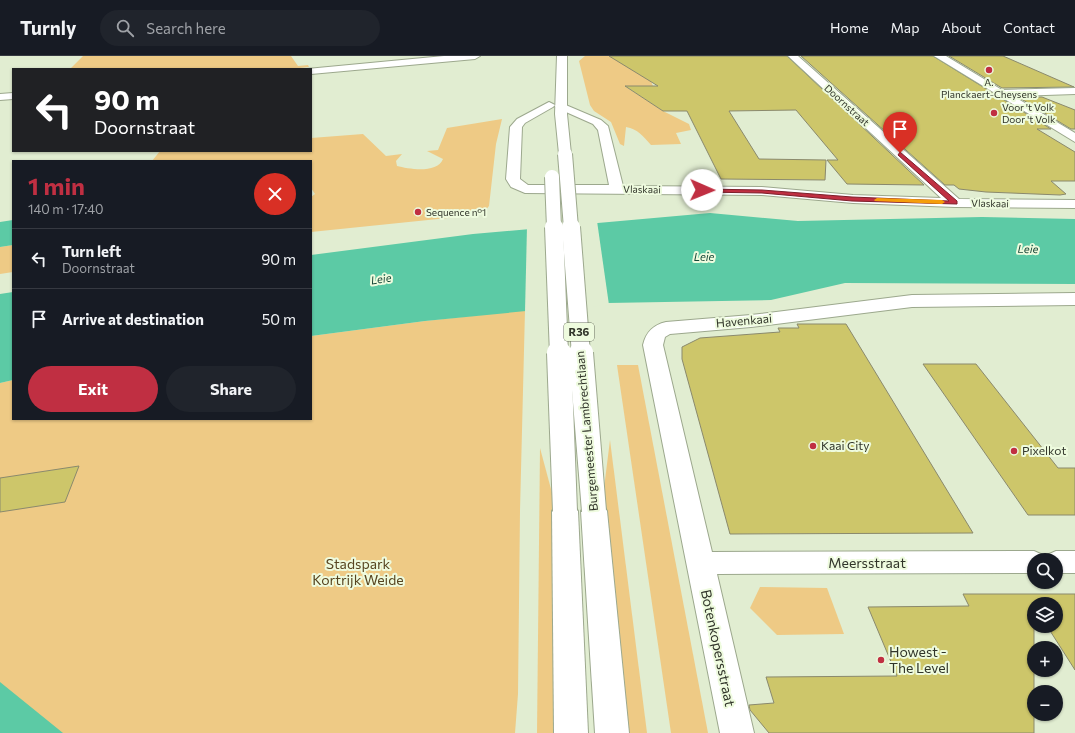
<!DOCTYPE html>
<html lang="en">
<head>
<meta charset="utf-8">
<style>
	body { margin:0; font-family:Commissioner,sans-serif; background:#20242c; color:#f1f3f6; height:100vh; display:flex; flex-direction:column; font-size:15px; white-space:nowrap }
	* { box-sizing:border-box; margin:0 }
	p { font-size:13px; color:#9ea1a6 }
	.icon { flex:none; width:22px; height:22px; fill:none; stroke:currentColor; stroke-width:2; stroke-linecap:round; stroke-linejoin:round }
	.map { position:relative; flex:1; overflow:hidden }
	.drawer { position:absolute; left:12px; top:104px; width:300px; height:260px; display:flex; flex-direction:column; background:#171b24; border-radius:0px; box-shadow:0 1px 3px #0004 }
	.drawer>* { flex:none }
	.guide { position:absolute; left:12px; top:12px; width:300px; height:84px; border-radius:0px; box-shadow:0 1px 3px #0004; background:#202124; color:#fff; overflow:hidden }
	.tools { position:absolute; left:1027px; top:497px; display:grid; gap:8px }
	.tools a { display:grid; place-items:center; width:36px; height:36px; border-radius:50%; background:#171b24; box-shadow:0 1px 3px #0004; font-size:20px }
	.pin { position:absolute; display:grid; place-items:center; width:34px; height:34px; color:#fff; margin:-41px -17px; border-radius:50% 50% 50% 0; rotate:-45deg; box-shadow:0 0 4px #0007 }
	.pin .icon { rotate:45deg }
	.me { position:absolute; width:44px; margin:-22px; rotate:91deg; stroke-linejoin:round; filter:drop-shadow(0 0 3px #0008) }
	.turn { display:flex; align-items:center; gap:14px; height:84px; padding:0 16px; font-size:18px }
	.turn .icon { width:52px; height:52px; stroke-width:2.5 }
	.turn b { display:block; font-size:28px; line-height:34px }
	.round { display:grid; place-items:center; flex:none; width:42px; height:42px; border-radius:21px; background:#20242c }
	.headline { display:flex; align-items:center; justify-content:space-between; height:68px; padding:0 16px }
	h1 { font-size:24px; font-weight:700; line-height:30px; color:#c02f42 }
	.cta { display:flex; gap:8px; margin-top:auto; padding:8px 16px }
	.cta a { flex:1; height:46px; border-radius:24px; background:#c02f42; color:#fff; font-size:16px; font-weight:700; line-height:46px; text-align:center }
	.cta a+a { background:#20242c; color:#f1f3f6 }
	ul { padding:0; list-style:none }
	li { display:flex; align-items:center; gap:12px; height:60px; padding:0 16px; border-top:1px solid #363941 }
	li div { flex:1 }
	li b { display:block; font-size:15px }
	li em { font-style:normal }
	header { display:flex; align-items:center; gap:24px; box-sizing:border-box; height:56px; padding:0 20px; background:#171b24; border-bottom:1px solid #363941 }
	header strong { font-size:19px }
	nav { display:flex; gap:22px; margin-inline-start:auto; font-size:14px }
	.search { width:280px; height:36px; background:#20242c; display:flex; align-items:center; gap:10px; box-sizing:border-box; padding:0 14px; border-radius:22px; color:#9ea1a6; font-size:15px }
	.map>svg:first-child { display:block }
	.green { fill:#eeca85 }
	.water { fill:#5ccaa5 }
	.pier { fill:#e1edd1 }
	.building { fill:#cdc66a; stroke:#8a896d }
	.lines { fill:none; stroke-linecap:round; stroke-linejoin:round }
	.minor-casing { stroke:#9ca88d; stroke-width:2 }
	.major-casing { stroke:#9ca88d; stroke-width:2 }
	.minor { fill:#fff; fill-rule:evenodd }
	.major { fill:#fff; fill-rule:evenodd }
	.major-bridge-far2-casing { stroke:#9ca88d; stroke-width:16; stroke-linecap:butt }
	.major-bridge-far1-casing { stroke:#9ca88d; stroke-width:20; stroke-linecap:butt }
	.major-bridge-casing { stroke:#9ca88d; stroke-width:26; stroke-linecap:butt }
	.major-bridge-far2 { stroke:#fff; stroke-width:14 }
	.major-bridge-far1 { stroke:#fff; stroke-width:18 }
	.major-bridge { stroke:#fff; stroke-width:24 }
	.route { fill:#c02f42; stroke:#7d1f2b }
	.slow { fill:#f59e0b }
	.poi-dot { fill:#c02f42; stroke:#eefbde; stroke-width:1.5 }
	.labels { text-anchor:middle; stroke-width:4; stroke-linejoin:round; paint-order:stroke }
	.far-poi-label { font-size:10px; fill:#31352a; stroke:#eefbde; text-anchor:start }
	.far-street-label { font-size:10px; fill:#31352a; stroke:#eefbde }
	.far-water-label { font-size:11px; font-style:italic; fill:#164637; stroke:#eefbde }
	.shield { fill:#eefbde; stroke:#6a7060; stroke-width:1 }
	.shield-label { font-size:11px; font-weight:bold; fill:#31352a }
	.street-label { font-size:12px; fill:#31352a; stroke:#eefbde }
	.poi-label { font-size:12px; fill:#31352a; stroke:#eefbde; text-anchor:start }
	.near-street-label { font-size:14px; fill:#31352a; stroke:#eefbde }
	.near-park-label { font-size:14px; fill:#574520; stroke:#eefbde }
	.near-poi-label { font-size:14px; fill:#31352a; stroke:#eefbde; text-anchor:start }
</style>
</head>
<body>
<header>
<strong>Turnly</strong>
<div class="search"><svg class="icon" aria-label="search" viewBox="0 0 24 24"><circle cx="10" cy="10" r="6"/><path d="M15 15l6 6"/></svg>Search here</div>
<nav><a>Home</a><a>Map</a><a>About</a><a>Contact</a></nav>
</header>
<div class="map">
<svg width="1075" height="677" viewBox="0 0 1075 677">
	<rect width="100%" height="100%" fill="#e1edd1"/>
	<!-- green -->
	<g class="green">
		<polygon points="83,0 291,0 298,10 308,9 309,11 290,13 70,13"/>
		<path d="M585,0H609L648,18L653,30L626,31L663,55L689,68L691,74L676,77L681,88L651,89C643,80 638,73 626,71L624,90L620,88L611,66L594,55L590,49L579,5Z"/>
		<path d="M502,63L496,88L489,150L484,156L477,159L311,176V141L315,138L311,132V105H152L160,95H311V82L363,78L386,100L402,98L396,105L397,110C409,113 437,118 443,103L427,95L438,94L447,72Z"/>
		<polygon points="13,189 13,216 0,218 0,191"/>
		<polygon points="525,254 520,455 518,638 515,677 0,677 0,327 13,324 13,363 311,363 311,280 425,265"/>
		<polygon points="617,309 638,309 708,677 671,677"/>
		<polygon points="610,384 647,677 626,677 603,440"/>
		<polygon points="540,392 555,448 559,677 537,677"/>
		<polygon points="760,531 827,532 844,578 777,579 750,552"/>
	</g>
	<!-- water -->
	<g class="water">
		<polygon points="710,157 798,165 982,161 1075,163 1075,228 845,227 771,244 608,247 425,265 311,280 311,199 473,178"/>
		<polygon points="13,164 13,189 0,191 0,166"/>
		<polygon points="13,236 13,324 0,327 0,238"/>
		<polygon points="0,626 63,677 0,677"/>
	</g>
	<!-- pier -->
	<polygon class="pier" points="597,165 609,249 525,256 527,171"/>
	<!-- building -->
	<g class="building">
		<polygon points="609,0 787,0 924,129 847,128 827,104 838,104 796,54 729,55 759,103 826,104 825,124 721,123 687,55 663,55 625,30 658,30"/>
		<polygon points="801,0 933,0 1051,73 1037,73 1075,96 1075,125 1051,125 1066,138 1060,139 986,136 959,133 954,129 945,129"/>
		<polygon points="949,0 1003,0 1074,31 1002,32"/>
		<polygon points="1018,41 1042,41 1075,54 1075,73 1071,73"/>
		<polygon points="797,268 846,268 973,477 730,478 682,303 682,291 700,282 780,276 778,272 799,272"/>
		<polygon points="923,308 976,308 1058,412 1075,412 1075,459 1028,459"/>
		<polygon points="79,410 65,446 0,456 0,422"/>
		<polygon points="963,538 1075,538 1075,614 1047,570 1056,570 1056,548 1034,548 1034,677 769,677 750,654 749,649 774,647 766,621 897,620 868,551 969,550"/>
	</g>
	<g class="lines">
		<defs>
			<g id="minor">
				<polygon points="788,0 798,0 959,143 1075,144 1075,152 955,151 853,147 762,139 525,137 511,131 506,123 510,71 517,63 549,46 555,49 553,51 525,67 522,71 520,123 528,129 609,129 598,74 593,68 557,52 555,50 557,48 561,47 601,64 608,70 623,130 762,131 853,139 941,142"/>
				<polygon points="934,0 946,0 1002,34 1075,32 1075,38 1013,40 1075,77 1075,86"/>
				<path d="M1075,237V249L912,251L751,271L670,278L665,281L663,289L712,496L1034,495L1045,500L1056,495H1075V517H1056V504H1034V517L717,518L754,677H720L643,289C646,276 653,269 666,266L751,259L912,239Z"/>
			</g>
			<g id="major">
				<polygon points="444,0 480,0 475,3 311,18 311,13 307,13"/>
				<polygon points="557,0 567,0 567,58 571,98 565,102 559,98 555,58"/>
				<polygon points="13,37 13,43 0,44 0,38"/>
				<polygon points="565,445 574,448 578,455 588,677 554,677 552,455 556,448"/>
				<polygon points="594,445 603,448 607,455 629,677 595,677 581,455 585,448"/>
			</g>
		</defs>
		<!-- minor casing -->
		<use href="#minor" class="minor-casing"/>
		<!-- major casing -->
		<use href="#major" class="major-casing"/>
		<!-- minor -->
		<use href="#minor" class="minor"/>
		<!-- major -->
		<use href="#major" class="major"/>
		<defs>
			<g id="major-bridge-far2">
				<polyline points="565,98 571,172"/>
				<polyline points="552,121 554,172"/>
			</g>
			<g id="major-bridge-far1">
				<polyline points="554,171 559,298"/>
				<polyline points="571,171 581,298"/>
			</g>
			<g id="major-bridge">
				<polyline points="559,297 565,455"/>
				<polyline points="581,297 594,455"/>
			</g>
		</defs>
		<!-- major-bridge-far2 casing -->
		<use href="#major-bridge-far2" class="major-bridge-far2-casing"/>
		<!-- major-bridge-far1 casing -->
		<use href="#major-bridge-far1" class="major-bridge-far1-casing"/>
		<!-- major-bridge casing -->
		<use href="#major-bridge" class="major-bridge-casing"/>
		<!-- major-bridge-far2 -->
		<use href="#major-bridge-far2" class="major-bridge-far2"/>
		<!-- major-bridge-far1 -->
		<use href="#major-bridge-far1" class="major-bridge-far1"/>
		<!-- major-bridge -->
		<use href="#major-bridge" class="major-bridge"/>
	</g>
	<!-- route -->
	<polygon class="route" points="900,96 957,145 957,148 852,145 762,137 702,136 699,134 702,133 762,134 852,141 949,145 898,99"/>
	<!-- slow -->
	<polygon class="slow" points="877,142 942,144 945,146 942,148 875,145 874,144"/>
	<!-- markers -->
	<g class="poi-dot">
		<circle cx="989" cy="14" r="4"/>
		<circle cx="994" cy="57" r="4"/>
		<circle cx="418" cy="156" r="4"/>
		<circle cx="813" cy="390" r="4"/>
		<circle cx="1014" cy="395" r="4"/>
		<circle cx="881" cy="604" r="4"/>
	</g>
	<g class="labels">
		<!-- far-poi labels -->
		<g class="far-poi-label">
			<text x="989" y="30" text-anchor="middle">A.<tspan x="989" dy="12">Planckaert-Cheysens</tspan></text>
			<text x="1002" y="55">Voor 't Volk<tspan x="1002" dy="12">Door 't Volk</tspan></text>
			<text x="426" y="160">Sequence n°1</text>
		</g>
		<!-- far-street labels -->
		<g class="far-street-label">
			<text transform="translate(847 49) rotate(42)" y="4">Doornstraat</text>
			<text transform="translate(642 133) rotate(1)" y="4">Vlaskaai</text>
			<text transform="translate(990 147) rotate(1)" y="4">Vlaskaai</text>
		</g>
		<!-- far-water labels -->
		<g class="far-water-label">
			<text transform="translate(1028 193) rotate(1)" y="4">Leie</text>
			<text x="704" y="205">Leie</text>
			<text transform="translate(381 223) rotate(-9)" y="4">Leie</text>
		</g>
		<!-- shield labels -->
		<rect class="shield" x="564" y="267" width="30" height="18" rx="3"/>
		<g class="shield-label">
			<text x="579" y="280">R36</text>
		</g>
		<!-- street labels -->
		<g class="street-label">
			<text transform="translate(744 265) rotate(-5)" y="4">Havenkaai</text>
			<text transform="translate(587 375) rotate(-95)" y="4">Burgemeester Lambrechtlaan</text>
		</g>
		<!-- poi labels -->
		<g class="poi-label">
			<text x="821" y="394">Kaai City</text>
			<text x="1022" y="399">Pixelkot</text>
		</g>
		<!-- near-street labels -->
		<g class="near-street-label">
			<text x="867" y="512">Meersstraat</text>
			<text transform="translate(718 592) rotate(78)" y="5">Botenkopersstraat</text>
		</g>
		<!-- near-park labels -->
		<g class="near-park-label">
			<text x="358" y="513">Stadspark<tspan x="358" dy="16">Kortrijk Weide</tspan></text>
		</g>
		<!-- near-poi labels -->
		<g class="near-poi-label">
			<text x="889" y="601">Howest -<tspan x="889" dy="16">The Level</tspan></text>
		</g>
	</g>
</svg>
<div class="tools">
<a><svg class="icon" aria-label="search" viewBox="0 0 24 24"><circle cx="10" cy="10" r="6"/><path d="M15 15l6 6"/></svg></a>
<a><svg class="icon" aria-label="layers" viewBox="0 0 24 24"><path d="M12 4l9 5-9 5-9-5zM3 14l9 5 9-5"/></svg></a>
<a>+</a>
<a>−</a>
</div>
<div class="pin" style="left:900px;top:97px;background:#d93025"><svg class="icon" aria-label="arrive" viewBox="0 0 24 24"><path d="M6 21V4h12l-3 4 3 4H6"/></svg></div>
<svg class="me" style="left:702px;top:134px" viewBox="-20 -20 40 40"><circle r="19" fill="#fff"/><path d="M0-13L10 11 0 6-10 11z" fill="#c02f42"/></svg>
<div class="guide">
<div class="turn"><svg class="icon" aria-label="left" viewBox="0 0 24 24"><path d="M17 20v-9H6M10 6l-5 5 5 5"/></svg><div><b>90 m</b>Doornstraat</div></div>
</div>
<section class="drawer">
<div class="headline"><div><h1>1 min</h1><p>140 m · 17:40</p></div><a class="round" style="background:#d93025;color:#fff"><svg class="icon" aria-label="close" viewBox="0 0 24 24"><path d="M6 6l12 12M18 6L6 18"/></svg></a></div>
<ul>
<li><svg class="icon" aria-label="left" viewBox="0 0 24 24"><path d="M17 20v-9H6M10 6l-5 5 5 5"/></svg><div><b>Turn left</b><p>Doornstraat</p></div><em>90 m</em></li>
<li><svg class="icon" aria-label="arrive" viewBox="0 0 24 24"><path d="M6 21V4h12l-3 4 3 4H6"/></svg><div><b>Arrive at destination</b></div><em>50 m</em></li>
</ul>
<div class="cta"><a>Exit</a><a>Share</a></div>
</section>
</div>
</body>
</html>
